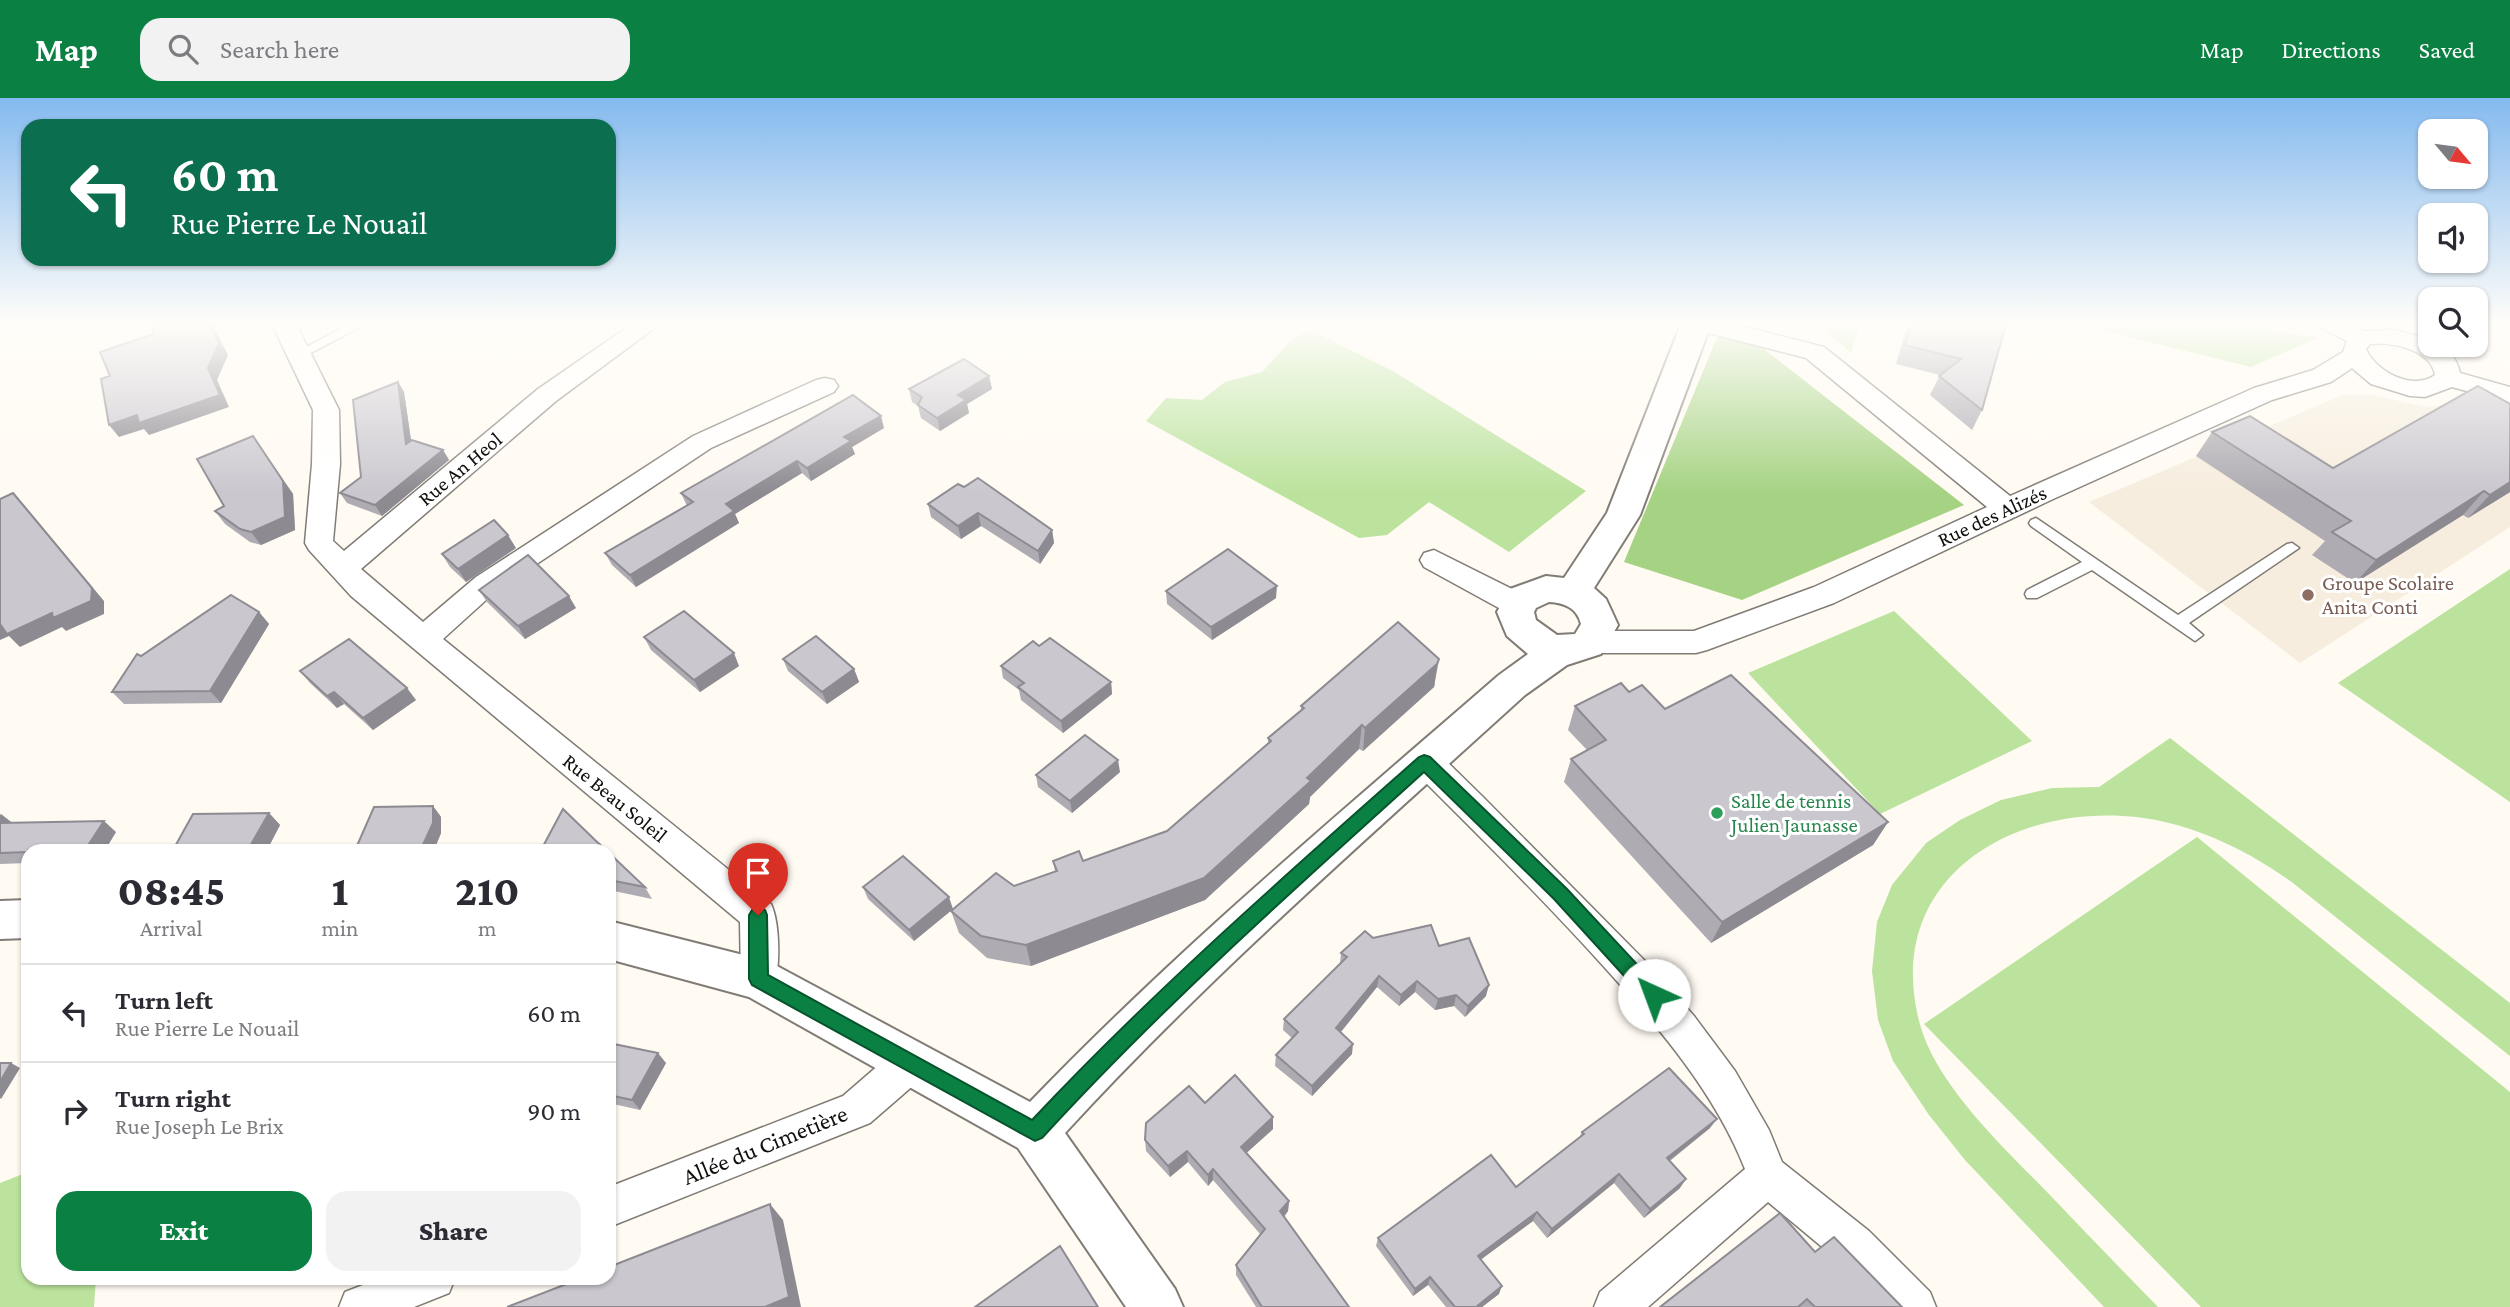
<!DOCTYPE html>
<html lang="en">
<head>
<meta charset="utf-8">
<style>
	body { margin:0; font-family:"Crimson Pro",serif; background:#f2f2f3; color:#2b2b33; height:100vh; display:flex; flex-direction:column; font-size:26px; white-space:nowrap }
	* { box-sizing:border-box; margin:0 }
	p { font-size:23px; color:#7c7c81 }
	.icon { flex:none; width:38px; height:38px; fill:none; stroke:currentColor; stroke-width:2; stroke-linecap:round; stroke-linejoin:round }
	.map { position:relative; flex:1; overflow:hidden }
	.details { position:absolute; left:21px; top:746px; width:595px; height:441px; display:flex; flex-direction:column; background:#fff; border-radius:21px; box-shadow:0 2px 5px #0004 }
	.details>* { flex:none }
	.top-card { position:absolute; left:21px; top:21px; width:595px; height:147px; border-radius:21px; box-shadow:0 2px 5px #0004; background:#0b6e4f; color:#fff; overflow:hidden }
	.needle { width:46px; rotate:119deg }
	.fabs { position:absolute; left:2418px; top:21px; display:grid; gap:14px }
	.fabs a { display:grid; place-items:center; width:70px; height:70px; border-radius:14px; background:#fff; box-shadow:0 2px 5px #0004; font-size:35px }
	.pin { position:absolute; display:grid; place-items:center; width:60px; height:60px; color:#fff; margin:-72px -30px; border-radius:50% 50% 50% 0; rotate:-45deg; box-shadow:0 0 7px #0007 }
	.pin .icon { rotate:45deg }
	.me { position:absolute; width:77px; margin:-38px; rotate:317deg; stroke-linejoin:round; filter:drop-shadow(0 0 5px #0008) }
	.turn { display:flex; align-items:center; gap:24px; height:147px; padding:0 35px; font-size:32px }
	.turn .icon { width:91px; height:91px; stroke-width:2.5 }
	.turn b { display:block; font-size:49px; line-height:60px }
	.eta { display:flex; justify-content:space-evenly; align-items:center; height:119px; text-align:center }
	.eta b { font-size:42px; font-weight:800; line-height:49px }
	.primary-button { display:flex; gap:14px; margin-top:auto; padding:14px 35px }
	.primary-button a { flex:1; height:80px; border-radius:21px; background:#0b8043; color:#fff; font-size:28px; font-weight:800; line-height:80px; text-align:center }
	.primary-button a+a { background:#f2f2f3; color:#2b2b33 }
	ul { padding:0; list-style:none }
	li { display:flex; align-items:center; gap:21px; height:98px; padding:0 35px; border-top:2px solid #e1e1e2 }
	li div { flex:1 }
	li b { display:block; font-size:26px }
	li em { font-style:normal }
	header { display:flex; align-items:center; gap:42px; box-sizing:border-box; height:98px; padding:0 35px; background:#0b8043; color:#fff }
	header strong { font-size:33px }
	nav { display:flex; gap:38px; margin-inline-start:auto; font-size:24px }
	.search { width:490px; height:63px; background:#f2f2f3; display:flex; align-items:center; gap:18px; box-sizing:border-box; padding:0 24px; border-radius:21px; color:#7c7c81; font-size:26px }
	.map>svg:first-child { display:block }
	.built { fill:#f6edde }
	.green { fill:#bbe39d }
	.forest { fill:#a6d383 }
	.lines { fill:none; stroke-linecap:round; stroke-linejoin:round }
	.lane-casing { stroke:#807c75; stroke-width:3 }
	.street-casing { stroke:#807c75; stroke-width:3 }
	.secondary-casing { stroke:#807c75; stroke-width:4 }
	.lane { fill:#fff; fill-rule:evenodd }
	.street { fill:#fff; fill-rule:evenodd }
	.secondary { fill:#fff; fill-rule:evenodd }
	.wall { fill:#aeabb2 }
	.shaded-wall { fill:#8d8b91 }
	.building { fill:#cac7cf; stroke:#8d8b91; stroke-width:2 }
	.route { fill:#0b8043; stroke:#07532c; stroke-width:2 }
	.education-dot { fill:#8d6e63; stroke:#fff; stroke-width:2.5 }
	.leisure-dot { fill:#2e9e5b; stroke:#fff; stroke-width:2.5 }
	.labels { text-anchor:middle; stroke-width:6; stroke-linejoin:round; paint-order:stroke }
	.street-label { font-size:21px; fill:#100f0c; stroke:#fff }
	.education-label { font-size:21px; fill:#785e54; stroke:#fff; text-anchor:start }
	.leisure-label { font-size:21px; fill:#27864d; stroke:#fff; text-anchor:start }
	.near-street-label { font-size:24px; fill:#100f0c; stroke:#fff }
</style>
</head>
<body>
<header>
<strong>Map</strong>
<div class="search"><svg class="icon" aria-label="search" viewBox="0 0 24 24"><circle cx="10" cy="10" r="6"/><path d="M15 15l6 6"/></svg>Search here</div>
<nav><a>Map</a><a>Directions</a><a>Saved</a></nav>
</header>
<div class="map">
<svg width="2510" height="1209" viewBox="0 0 2510 1209">
	<rect width="100%" height="100%" fill="#fffaf2"/>
	<!-- built -->
	<polygon class="built" points="2366,296 2427,309 2453,306 2510,307 2510,429 2300,565 2089,404 2343,297"/>
	<!-- green -->
	<g class="green">
		<polygon points="1818,226 1860,226 1851,255"/>
		<polygon points="2076,226 2236,226 2318,240 2251,269"/>
		<polygon points="1310,232 1393,273 1586,393 1509,454 1429,404 1387,437 1359,440 1146,323 1166,300 1202,302 1225,284 1262,274 1292,241"/>
		<polygon points="2510,471 2510,704 2338,585"/>
		<polygon points="1894,513 2032,643 1880,716 1748,575"/>
		<path d="M2170,640L2510,905V958L2293,785C2245,750 2184,721 2123,718C2000,711 1885,788 1919,923C1934,985 2004,1050 2048,1095C2084,1133 2121,1171 2158,1209H2104L1965,1062L1929,1017L1893,963L1878,922L1872,873L1877,824L1892,787L1926,745L1960,722L2001,702L2052,690L2099,689Z"/>
		<polygon points="2197,739 2510,994 2510,1209 2201,1209 1924,926"/>
		<polygon points="28,1074 28,1180 96,1180 94,1209 0,1209 0,1085"/>
	</g>
	<!-- forest -->
	<polygon class="forest" points="1718,237 1751,241 1964,407 1742,502 1624,464"/>
	<g class="lines">
		<defs>
			<g id="lane">
				<polygon points="350,226 366,226 303,259 299,260 293,256"/>
				<polygon points="2036,420 2178,517 2287,446 2292,445 2299,450 2189,525 2203,537 2195,543 2092,472 2037,500 2027,500 2025,496 2027,492 2082,464 2031,428 2029,425 2031,422"/>
			</g>
			<g id="street">
				<path d="M272,226H296L339,312L340,366L333,443L344,453L538,291L632,226H660L556,303L361,471L423,524L476,479L693,338L816,282L825,280L834,282L838,288L834,294L711,350L496,493L443,541L771,806C780,825 781,873 772,893L759,898L746,893L741,881L740,824L351,498L309,452L305,445L312,366L313,312Z"/>
				<path d="M1690,226H1733L1824,249L2010,398L2254,290L2313,272L2343,254L2347,243L2323,231L2320,226H2351L2364,233L2395,232L2429,241L2431,247C2446,247 2457,260 2460,275L2510,289V305L2452,289L2425,299L2410,298L2371,286L2352,270L2331,284L2272,302L2051,402L1834,505L1707,552L1696,555H1590L1579,552L1575,544L1579,536L1590,533H1694L1814,489L1987,409L1806,260L1693,231ZM2370,246C2392,244 2431,251 2435,277C2413,293 2376,274 2366,251Z"/>
				<polygon points="1434,452 1528,499 1533,507 1528,515 1518,518 1508,515 1424,469 1420,462 1424,455"/>
				<path d="M1425,650L1437,654L1484,700L1648,866L1694,918L1735,973L1769,1032L1782,1064L1869,1133L1930,1194L1936,1209H1885L1839,1163L1768,1104L1648,1209H1594L1600,1194L1745,1071C1715,995 1660,931 1606,871C1544,802 1479,738 1413,672L1409,663L1413,654Z"/>
				<polygon points="909,948 923,953 928,966 923,979 870,1025 609,1129 609,1089 843,998 895,953"/>
				<polygon points="381,1180 455,1180 449,1195 414,1209 339,1209 345,1194"/>
			</g>
			<g id="secondary">
				<path d="M1681,226H1711L1640,417L1594,490L1606,501L1618,527L1601,556L1567,567L1525,597C1369,739 1208,879 1065,1035L1175,1191L1183,1209H1126L1018,1050L749,899L609,861V823L759,861L775,867L1030,1004C1176,852 1339,716 1499,577L1528,556L1507,538L1497,514L1510,491L1546,478L1564,480L1607,415ZM1549,504C1565,505 1577,510 1581,526L1575,536L1557,537L1536,522L1534,514L1536,510Z"/>
				<polygon points="28,802 28,840 0,841 0,803"/>
			</g>
		</defs>
		<!-- lane casing -->
		<use href="#lane" class="lane-casing"/>
		<!-- street casing -->
		<use href="#street" class="street-casing"/>
		<!-- secondary casing -->
		<use href="#secondary" class="secondary-casing"/>
		<!-- lane -->
		<use href="#lane" class="lane"/>
		<!-- street -->
		<use href="#street" class="street"/>
		<!-- secondary -->
		<use href="#secondary" class="secondary"/>
	</g>
	<!-- wall -->
	<g class="wall">
		<polygon points="1908,226 2006,226 1982,312 1972,332 1930,297 1940,277 1896,266"/>
		<polygon points="989,278 992,291 967,306 969,315 940,333 921,320 918,308 912,304 909,291"/>
		<polygon points="398,284 404,294 411,342 443,352 449,362 382,418 347,405 340,395 361,379"/>
		<polygon points="884,330 852,349 855,356 811,383 802,375 735,416 739,425 636,489 612,467 605,455 687,408 681,395"/>
		<polygon points="2212,334 2333,370 2510,394 2468,420 2463,417 2355,485 2312,457 2325,443 2196,358"/>
		<polygon points="253,338 293,396 295,432 261,447 250,444 225,426 215,413 224,408"/>
		<polygon points="964,389 1052,432 1054,445 1040,466 981,428 961,441 931,419 928,406"/>
		<polygon points="516,450 466,484 450,469 442,456"/>
		<polygon points="479,492 576,510 525,541 487,504"/>
		<polygon points="1166,493 1276,500 1212,542 1167,506"/>
		<polygon points="259,514 269,526 221,605 124,606 112,594"/>
		<polygon points="644,539 739,568 700,594 651,552"/>
		<polygon points="1039,548 1111,584 1112,596 1063,635 1021,602 1019,592 1003,580 1001,568"/>
		<polygon points="783,561 854,571 859,584 827,606 788,573"/>
		<polygon points="300,573 416,602 373,632 344,606 337,610 310,585"/>
		<polygon points="1435,585 1434,589 1363,653 1359,651 1310,699 1309,706 1205,802 1031,868 987,860 959,835 951,813 1014,788 1055,773 1053,763 1083,763 1167,733 1268,646 1268,640 1301,613 1301,608"/>
		<polygon points="1629,594 1665,611 1888,724 1873,747 1711,845 1564,684 1571,661 1587,652 1568,632 1575,608"/>
		<polygon points="1120,674 1072,715 1038,689 1036,677"/>
		<polygon points="433,708 441,719 441,735 434,752 358,752 356,750"/>
		<polygon points="269,715 280,727 267,752 173,752"/>
		<polygon points="0,716 12,725 116,734 105,752 28,752 28,765 0,766"/>
		<polygon points="609,755 645,789 652,801 609,792"/>
		<polygon points="863,789 953,811 914,843 868,801"/>
		<polygon points="1373,840 1439,848 1486,898 1465,919 1454,908 1435,912 1415,894 1399,908 1377,889 1341,934 1352,956 1312,998 1275,968 1276,957 1292,940 1283,932 1284,921 1340,866 1341,855"/>
		<polygon points="609,945 666,965 640,1012 609,1005"/>
		<polygon points="1205,1005 1273,1019 1273,1031 1246,1055 1289,1103 1288,1113 1284,1119 1349,1209 1256,1209 1236,1177 1236,1167 1261,1137 1213,1082 1208,1088 1188,1064 1170,1079 1146,1053 1145,1042"/>
		<polygon points="1710,1030 1670,1063 1680,1090 1644,1120 1614,1085 1547,1140 1533,1123 1481,1161 1499,1196 1482,1209 1446,1209 1428,1187 1413,1198 1376,1148 1378,1140 1516,1089 1579,1040 1582,1034"/>
		<polygon points="1815,1154 1902,1209 1660,1209"/>
	</g>
	<!-- shaded-wall -->
	<g class="shaded-wall">
		<polygon points="209,226 212,226 228,257 217,282 229,309 149,337 144,331 119,339 109,327 208,270"/>
		<polygon points="989,278 992,291 967,306 969,315 940,333 937,320 958,297"/>
		<polygon points="398,284 404,294 413,356 406,346"/>
		<polygon points="881,318 884,330 852,349 855,356 811,383 807,370 844,339"/>
		<polygon points="253,338 293,396 295,432 261,447 251,434"/>
		<polygon points="443,352 449,362 382,418 375,407"/>
		<polygon points="797,363 802,375 735,416 739,425 636,489 630,477 726,406"/>
		<polygon points="2510,384 2510,394 2468,420 2490,397"/>
		<polygon points="2484,393 2463,417 2355,485 2376,462"/>
		<polygon points="13,395 25,408 104,503 104,516 66,533 62,529 20,549 9,538 0,542 0,525"/>
		<polygon points="978,415 981,428 961,441 958,428"/>
		<polygon points="1052,432 1054,445 1040,466 1038,453"/>
		<polygon points="508,437 516,450 466,484 458,471"/>
		<polygon points="1277,488 1276,500 1212,542 1211,529"/>
		<polygon points="569,498 576,510 525,541 518,528"/>
		<polygon points="259,514 269,526 221,605 210,593"/>
		<polygon points="734,555 739,568 700,594 694,582"/>
		<polygon points="1439,561 1434,589 1363,653 1365,630"/>
		<polygon points="854,571 859,584 827,606 822,594"/>
		<polygon points="1111,584 1112,596 1063,635 1061,623"/>
		<polygon points="407,590 416,602 373,632 363,620"/>
		<polygon points="334,594 344,606 337,610 327,598"/>
		<polygon points="1362,627 1359,651 1310,699 1309,706 1205,802 1031,868 1026,847 1307,680"/>
		<polygon points="1118,662 1120,674 1072,715 1070,703"/>
		<polygon points="433,708 441,719 441,735 434,752 425,752 422,749"/>
		<polygon points="269,715 280,727 267,752 252,752 249,750"/>
		<polygon points="1,716 15,727 0,729 0,718"/>
		<polygon points="104,723 116,734 105,752 85,752"/>
		<polygon points="1888,724 1873,747 1711,845 1722,824"/>
		<polygon points="949,799 953,811 914,843 909,832"/>
		<polygon points="1379,878 1377,889 1335,941 1336,930"/>
		<polygon points="1417,883 1415,894 1399,908 1401,897"/>
		<polygon points="1489,887 1486,898 1465,919 1468,908"/>
		<polygon points="1456,897 1454,908 1435,912 1438,901"/>
		<polygon points="1353,946 1352,956 1312,998 1312,988"/>
		<polygon points="658,955 666,965 640,1012 632,1002"/>
		<polygon points="11,965 20,970 1,1001 0,1000 0,984"/>
		<polygon points="1273,1019 1273,1031 1241,1060 1241,1049"/>
		<polygon points="1717,1021 1710,1030 1661,1069 1667,1060"/>
		<polygon points="1187,1053 1188,1064 1170,1079 1168,1068"/>
		<polygon points="1213,1071 1213,1082 1208,1088 1208,1077"/>
		<polygon points="1619,1076 1614,1085 1547,1140 1552,1131"/>
		<polygon points="1686,1081 1680,1090 1644,1120 1650,1111"/>
		<polygon points="1289,1103 1288,1113 1280,1124 1280,1113"/>
		<polygon points="770,1106 783,1122 801,1209 765,1209"/>
		<polygon points="1537,1114 1533,1123 1475,1166 1478,1158"/>
		<polygon points="1430,1179 1428,1187 1413,1198 1415,1191"/>
		<polygon points="1502,1188 1499,1196 1482,1209 1476,1209"/>
	</g>
	<!-- building -->
	<g class="building">
		<polygon points="150,226 209,226 219,245 208,270 220,297 139,325 137,317 109,327 101,281 110,278 100,254 154,236"/>
		<polygon points="1911,226 2006,226 1982,312 1939,278 1961,261 1905,247"/>
		<polygon points="964,261 989,278 958,297 966,302 937,320 918,307 922,299 909,291"/>
		<polygon points="398,284 406,346 412,342 443,352 375,407 340,395 361,379 353,302"/>
		<polygon points="2478,288 2510,306 2510,384 2490,397 2484,393 2376,462 2332,434 2351,423 2212,334 2250,318 2333,370"/>
		<polygon points="853,297 881,318 844,339 851,343 807,370 797,363 726,406 734,413 630,477 605,455 693,404 681,395"/>
		<polygon points="253,338 283,383 285,419 251,434 240,431 215,413 224,408 197,361"/>
		<polygon points="978,380 1052,432 1038,453 978,415 958,428 928,406 958,386 964,389"/>
		<polygon points="13,395 92,490 91,503 53,520 52,515 7,536 0,526 0,401"/>
		<polygon points="494,422 508,437 458,471 442,456"/>
		<polygon points="1228,451 1277,488 1211,529 1166,493"/>
		<polygon points="528,457 569,498 518,528 479,492"/>
		<polygon points="231,497 259,514 210,593 112,594 137,556 141,558"/>
		<polygon points="684,513 734,555 694,582 644,539"/>
		<polygon points="1398,524 1439,561 1437,566 1365,630 1362,627 1307,680 1311,683 1204,780 1026,847 981,838 951,813 996,775 1014,788 1057,773 1053,763 1079,753 1083,763 1167,733 1271,643 1268,640 1304,610 1301,608"/>
		<polygon points="816,538 854,571 822,594 783,561"/>
		<polygon points="1050,540 1111,584 1061,623 1018,589 1024,585 1001,568 1033,543 1039,548"/>
		<polygon points="349,541 407,590 363,620 334,594 327,598 300,573"/>
		<polygon points="1731,577 1888,724 1722,824 1571,661 1606,642 1575,608 1621,585 1629,594 1642,587 1665,611"/>
		<polygon points="1085,637 1118,662 1070,703 1036,677"/>
		<polygon points="433,708 433,725 422,749 356,750 374,709"/>
		<polygon points="563,711 595,742 606,752 541,752"/>
		<polygon points="269,715 249,750 173,752 193,716"/>
		<polygon points="104,723 85,752 28,752 28,754 0,755 0,725"/>
		<polygon points="609,755 645,789 609,782"/>
		<polygon points="903,758 949,799 909,832 863,789"/>
		<polygon points="1431,827 1439,848 1469,840 1489,887 1468,908 1456,897 1438,901 1417,883 1401,897 1379,878 1336,930 1353,946 1312,988 1276,957 1298,934 1284,921 1347,859 1341,855 1365,833 1373,840"/>
		<polygon points="609,945 658,955 632,1002 609,997"/>
		<polygon points="0,965 11,965 0,984"/>
		<polygon points="1669,970 1717,1021 1667,1060 1686,1081 1650,1111 1619,1076 1552,1131 1537,1114 1478,1158 1502,1188 1476,1209 1455,1209 1430,1179 1415,1191 1378,1140 1491,1057 1516,1089 1584,1036 1582,1034"/>
		<polygon points="1235,977 1273,1019 1241,1049 1289,1103 1280,1113 1349,1209 1262,1209 1236,1167 1265,1131 1213,1071 1208,1077 1187,1053 1168,1068 1145,1042 1146,1025 1189,988 1205,1005"/>
		<polygon points="770,1106 789,1199 765,1209 507,1209 582,1180 609,1180 609,1169"/>
		<polygon points="1780,1115 1815,1154 1834,1139 1902,1209 1815,1209 1807,1201 1798,1209 1660,1209"/>
		<polygon points="1060,1148 1098,1209 975,1209"/>
	</g>
	<!-- sky -->
	<linearGradient id="sky" x2="0" y2="1"><stop stop-color="#84baef"/><stop offset="0.57" stop-color="#fffdf9"/><stop offset="1" stop-color="#fffdf9" stop-opacity="0"/></linearGradient>
	<rect width="2510" height="395" fill="url(#sky)"/>
	<!-- route -->
	<path class="route" d="M1424,657L1430,659L1567,791L1660,891L1663,897L1660,903L1654,905L1647,903L1554,801L1424,674C1293,792 1161,910 1042,1040L1035,1043L752,887L749,881V817L752,812L758,810L765,812L767,817L768,877L1032,1022C1153,893 1287,776 1419,659Z"/>
	<!-- markers -->
	<circle class="education-dot" cx="2308" cy="497" r="7"/>
	<circle class="leisure-dot" cx="1717" cy="715" r="7"/>
	<g class="labels">
		<!-- street labels -->
		<g class="street-label">
			<text transform="translate(460 371) rotate(-40)" y="7">Rue An Heol</text>
			<text transform="translate(1992 418) rotate(-25)" y="7">Rue des Alizés</text>
			<text transform="translate(615 700) rotate(39)" y="7">Rue Beau Soleil</text>
		</g>
		<!-- education labels -->
		<g class="education-label">
			<text x="2322" y="492">Groupe Scolaire<tspan x="2322" dy="24">Anita Conti</tspan></text>
		</g>
		<!-- leisure labels -->
		<g class="leisure-label">
			<text x="1731" y="710">Salle de tennis<tspan x="1731" dy="24">Julien Jaunasse</tspan></text>
		</g>
		<!-- near-street labels -->
		<g class="near-street-label">
			<text transform="translate(765 1047) rotate(-22)" y="8">Allée du Cimetière</text>
		</g>
	</g>
</svg>
<div class="fabs">
<a><svg class="needle" viewBox="-14 -14 28 28"><path d="M0-13l5 13h-10z" fill="#e53935"/><path d="M0 13l5-13h-10z" fill="#7c7c81"/></svg></a>
<a><svg class="icon" aria-label="sound" viewBox="0 0 24 24"><path d="M4 9h4l5-4v14l-5-4H4zM17 9q2 3 0 6"/></svg></a>
<a><svg class="icon" aria-label="search" viewBox="0 0 24 24"><circle cx="10" cy="10" r="6"/><path d="M15 15l6 6"/></svg></a>
</div>
<div class="pin" style="left:758px;top:817px;background:#d93025"><svg class="icon" aria-label="arrive" viewBox="0 0 24 24"><path d="M6 21V4h12l-3 4 3 4H6"/></svg></div>
<svg class="me" style="left:1654px;top:897px" viewBox="-20 -20 40 40"><circle r="19" fill="#fff"/><path d="M0-13L10 11 0 6-10 11z" fill="#0b8043"/></svg>
<div class="top-card">
<div class="turn"><svg class="icon" aria-label="left" viewBox="0 0 24 24"><path d="M17 20v-9H6M10 6l-5 5 5 5"/></svg><div><b>60 m</b>Rue Pierre Le Nouail</div></div>
</div>
<section class="details">
<div class="eta">
<div><b>08:45</b><p>Arrival</p></div>
<div><b>1</b><p>min</p></div>
<div><b>210</b><p>m</p></div>
</div>
<ul>
<li><svg class="icon" aria-label="left" viewBox="0 0 24 24"><path d="M17 20v-9H6M10 6l-5 5 5 5"/></svg><div><b>Turn left</b><p>Rue Pierre Le Nouail</p></div><em>60 m</em></li>
<li><svg class="icon" aria-label="right" viewBox="0 0 24 24"><path d="M7 20v-9h11M14 6l5 5-5 5"/></svg><div><b>Turn right</b><p>Rue Joseph Le Brix</p></div><em>90 m</em></li>
</ul>
<div class="primary-button"><a>Exit</a><a>Share</a></div>
</section>
</div>
</body>
</html>
